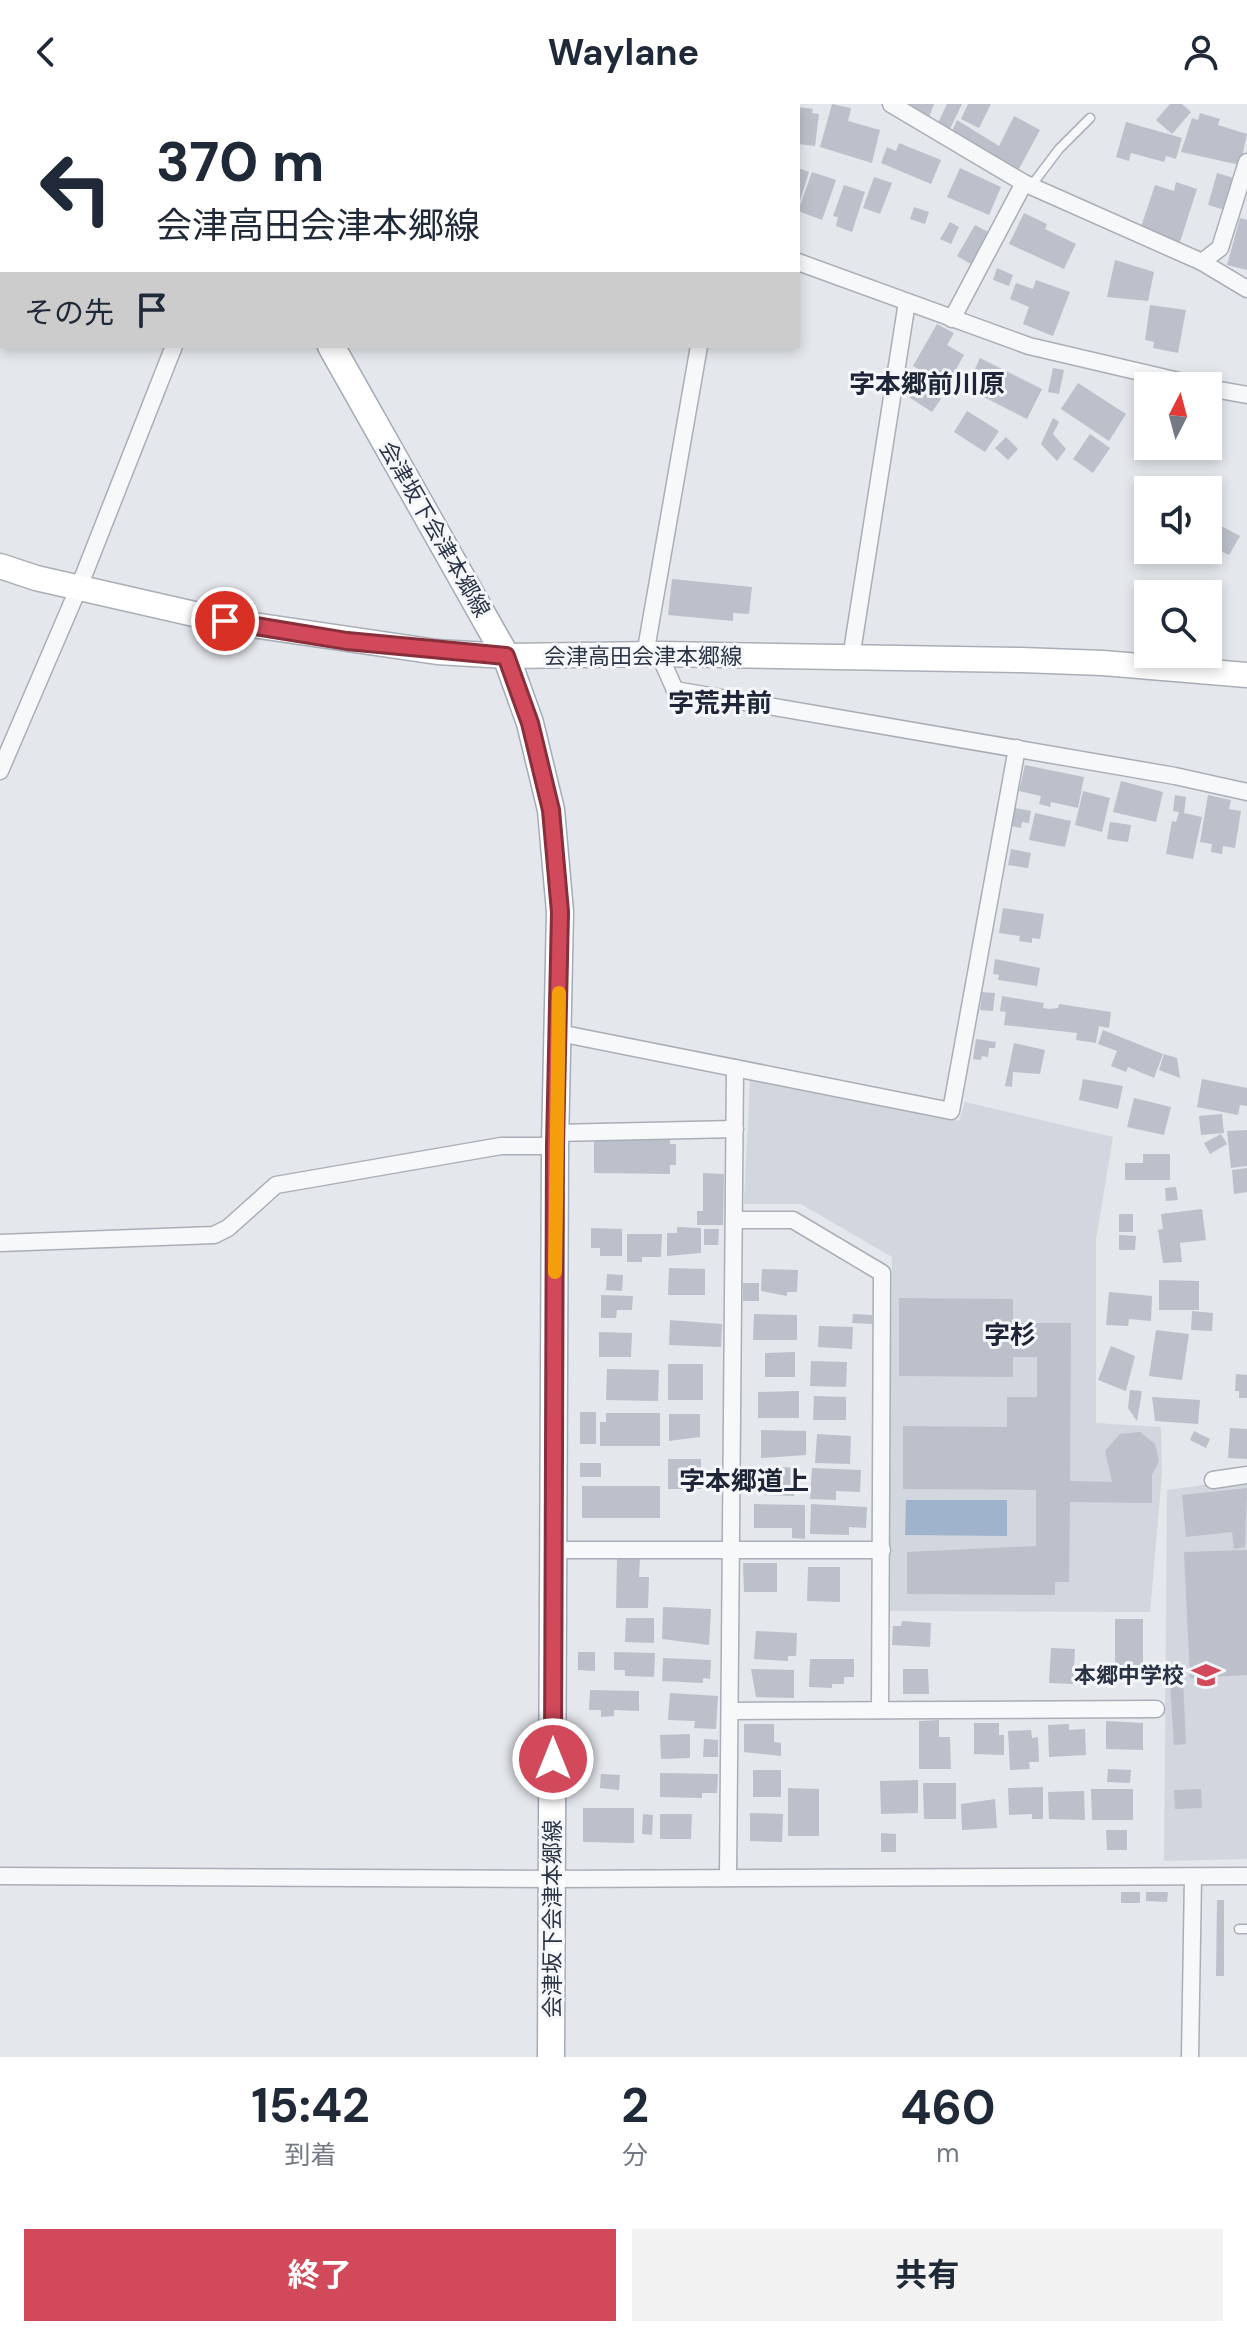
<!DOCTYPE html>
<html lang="ja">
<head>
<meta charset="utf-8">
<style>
	body { margin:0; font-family:"DM Sans","Noto Sans JP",sans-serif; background:#f2f2f3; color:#1f2937; height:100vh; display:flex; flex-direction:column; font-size:30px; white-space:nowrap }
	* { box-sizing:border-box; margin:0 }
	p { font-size:26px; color:#747a83 }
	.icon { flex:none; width:44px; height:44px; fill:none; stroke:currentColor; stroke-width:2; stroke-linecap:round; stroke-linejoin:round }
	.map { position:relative; height:1953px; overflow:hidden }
	.details { display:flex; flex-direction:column; background:#fff; flex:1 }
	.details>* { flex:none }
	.banner { position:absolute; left:0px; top:0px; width:800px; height:244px; box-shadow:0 4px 12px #0003; background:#fff; color:#1f2937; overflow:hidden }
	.needle { width:52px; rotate:6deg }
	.buttons { position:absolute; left:1134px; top:268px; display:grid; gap:16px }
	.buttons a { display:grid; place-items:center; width:88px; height:88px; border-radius:0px; background:#fff; box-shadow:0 4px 12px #0003; font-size:40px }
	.pin { position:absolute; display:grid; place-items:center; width:68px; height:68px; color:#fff; margin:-34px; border:4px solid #fff; border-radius:50%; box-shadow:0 2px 8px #0007 }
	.me { position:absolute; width:88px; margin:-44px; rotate:0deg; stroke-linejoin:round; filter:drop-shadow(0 0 6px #0008) }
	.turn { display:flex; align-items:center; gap:28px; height:168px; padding:0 24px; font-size:36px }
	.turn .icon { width:104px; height:104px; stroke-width:2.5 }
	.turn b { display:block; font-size:56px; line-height:68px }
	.then { display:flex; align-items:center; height:76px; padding:0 24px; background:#0003; gap:16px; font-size:30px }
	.eta { display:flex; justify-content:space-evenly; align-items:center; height:136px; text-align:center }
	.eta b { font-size:48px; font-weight:700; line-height:56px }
	.button { display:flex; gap:16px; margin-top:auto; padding:16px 24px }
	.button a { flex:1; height:92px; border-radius:0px; background:#d1495b; color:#fff; font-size:32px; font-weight:700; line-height:92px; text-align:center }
	.button a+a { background:#f2f2f3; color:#1f2937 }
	header { display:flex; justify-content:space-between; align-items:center; height:104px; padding:0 24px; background:#fff; font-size:36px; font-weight:700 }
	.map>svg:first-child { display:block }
	.built { fill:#d2d6de }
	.water { fill:#9fb4cc }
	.building { fill:#bbc0ca }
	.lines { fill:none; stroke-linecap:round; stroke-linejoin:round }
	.service-casing { stroke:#a9aeb7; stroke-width:11 }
	.minor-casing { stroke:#a9aeb7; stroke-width:19 }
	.secondary-casing { stroke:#a9aeb7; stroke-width:27 }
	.primary-casing { stroke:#a3abb8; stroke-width:29 }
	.service { stroke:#f7f8fa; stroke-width:8 }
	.minor { stroke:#f7f8fa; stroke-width:16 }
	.secondary { stroke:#fff; stroke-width:24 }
	.primary { stroke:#fff; stroke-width:26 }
	.route-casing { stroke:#882f3b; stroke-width:20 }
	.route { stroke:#d1495b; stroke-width:14 }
	.slow { stroke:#f59e0b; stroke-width:14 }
	.labels { text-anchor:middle; stroke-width:6; stroke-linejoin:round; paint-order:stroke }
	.street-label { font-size:22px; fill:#2b3445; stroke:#f4f6f9 }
	.poi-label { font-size:22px; font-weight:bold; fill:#2b3445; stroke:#f4f6f9; text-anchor:end }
	.quarter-label { font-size:26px; font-weight:bold; fill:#1d2536; stroke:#f4f6f9 }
</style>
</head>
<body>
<header><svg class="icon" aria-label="back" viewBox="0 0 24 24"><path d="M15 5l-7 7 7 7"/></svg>Waylane<svg class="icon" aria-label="person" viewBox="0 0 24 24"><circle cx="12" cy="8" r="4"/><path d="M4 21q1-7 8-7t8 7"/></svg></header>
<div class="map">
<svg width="1247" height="1953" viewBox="0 0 1247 1953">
	<rect width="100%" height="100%" fill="#e4e7ec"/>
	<!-- built -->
	<g class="built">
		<polygon points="750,975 859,994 959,1017 965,998 1113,1033 1096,1136 1096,1319 1161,1323 1162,1369 1150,1508 888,1507 892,1153 801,1100 744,1100"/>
		<polygon points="1247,1375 1247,1755 1164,1757 1167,1386"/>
	</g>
	<!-- water -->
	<polygon class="water" points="906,1396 1007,1396 1007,1432 905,1431"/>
	<!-- building -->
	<g class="building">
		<polygon points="832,0 851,4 848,17 880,26 872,59 820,43"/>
		<polygon points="899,0 934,0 929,13"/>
		<polygon points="947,0 962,0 949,27 937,21"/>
		<polygon points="968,0 991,0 979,24 961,15"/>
		<polygon points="1170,0 1182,0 1191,8 1172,30 1156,16"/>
		<polygon points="798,3 813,5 812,9 819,10 815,42 798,40"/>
		<polygon points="1200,9 1220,15 1218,21 1247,30 1240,61 1181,48 1192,14 1198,16"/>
		<polygon points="1014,12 1040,26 1019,65 951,29 957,16 999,42"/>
		<polygon points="1126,18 1182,34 1176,55 1166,52 1164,58 1131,49 1129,57 1116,53"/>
		<polygon points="899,39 941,56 931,80 881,59 887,43 896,47"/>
		<polygon points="798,64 809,68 799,100 798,100"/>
		<polygon points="960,64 1001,83 989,111 947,93"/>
		<polygon points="812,68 836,76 822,116 798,107"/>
		<polygon points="1217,69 1234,74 1225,106 1208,101"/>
		<polygon points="874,73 892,79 880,110 863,104"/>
		<polygon points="1176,78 1197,85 1179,141 1158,134 1160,129 1141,123 1155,81 1174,87"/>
		<polygon points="844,81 865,88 852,128 836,122 838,113 833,112"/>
		<polygon points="914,103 929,108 925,120 910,115"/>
		<polygon points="1024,109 1047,120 1045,125 1076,140 1064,165 1009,140"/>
		<polygon points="1240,114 1247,116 1247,166 1227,161"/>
		<polygon points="950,118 959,123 951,140 940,135"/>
		<polygon points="975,121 992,130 974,162 957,152"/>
		<polygon points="1115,156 1154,168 1148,197 1107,193"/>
		<polygon points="997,164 1013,171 1009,182 993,176"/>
		<polygon points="1036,176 1070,188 1053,232 1023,220 1029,203 1010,195 1016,179 1033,185"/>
		<polygon points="1150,201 1186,206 1178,249 1153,244 1154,238 1145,236"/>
		<polygon points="937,220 954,229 947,241 964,251 942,290 920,278 925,269 913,262"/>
		<polygon points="980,254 1042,285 1027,315 966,284"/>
		<polygon points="1053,264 1064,266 1059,290 1048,288"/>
		<polygon points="910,276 941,295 932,308 901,288"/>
		<polygon points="1078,279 1126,310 1109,337 1061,305"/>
		<polygon points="967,307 999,327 985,348 954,328"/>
		<polygon points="1053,314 1059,318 1053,330 1066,345 1057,357 1041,340"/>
		<polygon points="1090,330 1110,344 1093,369 1073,355"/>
		<polygon points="1006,333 1018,345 1008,356 995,344"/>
		<polygon points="1208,415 1240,432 1229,451 1208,441"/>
		<polygon points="672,475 752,483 749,510 733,509 733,517 668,511"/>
		<polygon points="1025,661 1084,673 1078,704 1051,698 1050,703 1039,700 1041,692 1019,687"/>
		<polygon points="1121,677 1163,688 1156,718 1113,708"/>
		<polygon points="1083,687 1110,694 1102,728 1075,721"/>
		<polygon points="1175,691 1186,693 1184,709 1202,713 1193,755 1166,750 1172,717 1176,718 1179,708 1173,707"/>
		<polygon points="1208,691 1231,696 1229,705 1241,707 1235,744 1223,742 1222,750 1211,748 1212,740 1200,738"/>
		<polygon points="1015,704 1031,707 1029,719 1022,718 1021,724 1011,722"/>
		<polygon points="1035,709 1071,717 1065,743 1029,736"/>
		<polygon points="1110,718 1131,721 1128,738 1107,735"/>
		<polygon points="1011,745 1031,749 1028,764 1008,761"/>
		<polygon points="1003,804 1044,810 1040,835 1032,834 1032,839 1019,837 1020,832 999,829"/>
		<polygon points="995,855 1040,864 1037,882 998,876 999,871 993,870"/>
		<polygon points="982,888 995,889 993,907 980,906"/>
		<polygon points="1002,892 1044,899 1043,904 1049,905 1058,904 1059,900 1111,908 1109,924 1099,922 1096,939 1076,936 1077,929 1004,921 1006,908 1000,907"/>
		<polygon points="1103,926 1163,950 1154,974 1128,963 1126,968 1111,962 1117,947 1098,940"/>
		<polygon points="976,935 996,938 995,944 989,944 988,953 982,952 981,956 973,955"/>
		<polygon points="1014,939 1045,946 1040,970 1013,968 1012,983 1005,982"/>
		<polygon points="1164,950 1177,954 1180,974 1159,966"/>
		<polygon points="1083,975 1123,982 1118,1005 1079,996"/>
		<polygon points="1202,975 1247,984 1247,1002 1240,1001 1238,1011 1197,1003"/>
		<polygon points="1134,994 1171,1003 1164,1031 1127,1023"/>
		<polygon points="1222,1010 1224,1029 1201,1031 1199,1012"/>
		<polygon points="1247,1026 1247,1062 1231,1064 1227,1027"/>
		<polygon points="1221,1030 1227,1040 1210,1050 1204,1039"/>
		<polygon points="594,1034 670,1035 670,1040 676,1040 676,1061 670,1061 670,1070 594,1069"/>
		<polygon points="1143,1050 1170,1050 1170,1076 1125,1076 1125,1059 1143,1059"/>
		<polygon points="1247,1064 1247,1088 1234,1090 1232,1066"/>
		<polygon points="703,1069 724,1070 723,1121 697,1121 697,1107 703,1107"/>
		<polygon points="1176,1083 1178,1096 1166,1097 1165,1084"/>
		<polygon points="1202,1105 1206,1136 1180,1139 1182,1158 1163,1159 1158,1126 1163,1125 1161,1110"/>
		<rect x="1119" y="1110" width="14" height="18"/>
		<polygon points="677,1123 701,1124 701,1149 667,1152 667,1129 677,1129"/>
		<polygon points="591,1124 622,1125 622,1152 600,1152 600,1144 591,1144"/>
		<polygon points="704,1125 719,1125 718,1141 704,1141"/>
		<polygon points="627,1130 662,1130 661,1153 642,1153 642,1158 627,1158"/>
		<polygon points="1119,1131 1136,1132 1135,1146 1119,1146"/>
		<polygon points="669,1164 705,1165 705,1191 668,1191"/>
		<polygon points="762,1165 798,1166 797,1188 787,1188 787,1192 761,1187"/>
		<polygon points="607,1170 623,1171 622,1187 606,1186"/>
		<polygon points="1159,1176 1199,1177 1199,1206 1159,1206"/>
		<rect x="743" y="1179" width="16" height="18"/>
		<polygon points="1109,1188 1152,1192 1151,1217 1129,1215 1128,1222 1106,1221"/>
		<polygon points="601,1191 633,1192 632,1206 617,1206 616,1214 601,1214"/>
		<polygon points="899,1194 1013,1195 1013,1219 1071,1219 1070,1377 1112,1378 1105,1347 1120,1330 1140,1328 1155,1340 1159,1357 1152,1371 1152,1399 1070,1398 1069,1478 1055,1478 1055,1491 907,1490 907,1448 1036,1442 1036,1386 903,1385 903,1322 1007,1323 1007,1293 1037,1293 1037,1253 1013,1253 1013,1273 899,1272"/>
		<polygon points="1192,1207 1213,1209 1212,1227 1191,1226"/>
		<polygon points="754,1210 797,1211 797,1236 753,1236"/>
		<polygon points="853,1210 872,1211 872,1220 852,1219"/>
		<polygon points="670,1216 722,1220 721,1243 669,1241"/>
		<polygon points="819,1222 853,1223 852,1245 818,1243"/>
		<polygon points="1156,1226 1189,1230 1182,1276 1149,1272"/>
		<polygon points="599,1228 632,1229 631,1253 599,1253"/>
		<polygon points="1111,1242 1135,1252 1126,1287 1098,1276"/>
		<polygon points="795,1248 795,1273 765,1273 765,1249"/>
		<polygon points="811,1257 847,1258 846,1283 810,1282"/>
		<rect x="668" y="1260" width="35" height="36"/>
		<polygon points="607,1265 659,1266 658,1297 606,1296"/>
		<polygon points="1236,1270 1247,1271 1247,1294 1239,1294 1239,1287 1235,1287"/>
		<polygon points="1130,1286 1142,1287 1137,1317 1128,1304"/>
		<polygon points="799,1287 799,1314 758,1314 758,1288"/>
		<polygon points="814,1292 846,1293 846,1316 813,1316"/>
		<polygon points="1152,1293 1200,1296 1198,1320 1155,1317"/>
		<rect x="580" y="1308" width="16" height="32"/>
		<polygon points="606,1309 660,1309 660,1342 600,1342 600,1318 606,1318"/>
		<polygon points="669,1310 700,1310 700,1333 669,1337"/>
		<polygon points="1230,1324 1247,1325 1247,1355 1228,1354"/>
		<polygon points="761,1326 806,1327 806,1351 761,1354"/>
		<polygon points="1194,1327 1210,1335 1206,1344 1190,1336"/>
		<polygon points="817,1330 851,1332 850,1360 815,1359"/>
		<rect x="668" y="1355" width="33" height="30"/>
		<rect x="580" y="1359" width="21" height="14"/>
		<polygon points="766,1362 796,1364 794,1392 764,1391"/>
		<polygon points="812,1364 861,1366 860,1388 836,1387 836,1396 810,1395"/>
		<rect x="582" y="1382" width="78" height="32"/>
		<polygon points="1247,1384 1245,1443 1234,1445 1232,1428 1186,1433 1182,1391"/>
		<polygon points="754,1400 805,1401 805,1435 792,1434 792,1424 754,1424"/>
		<polygon points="811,1400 867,1403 866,1424 849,1423 849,1431 810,1430"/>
		<polygon points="1247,1446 1247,1571 1190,1574 1184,1448"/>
		<polygon points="617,1455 640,1455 639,1473 649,1473 648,1504 616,1504"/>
		<polygon points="743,1459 777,1459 777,1488 744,1488"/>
		<polygon points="808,1463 840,1463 840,1498 807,1497"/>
		<polygon points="663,1503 711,1505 709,1541 662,1535"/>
		<polygon points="626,1514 654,1514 654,1539 625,1538"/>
		<rect x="1115" y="1515" width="28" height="47"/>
		<polygon points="902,1517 931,1519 930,1543 892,1541 893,1522 901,1522"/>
		<polygon points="756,1527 797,1529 796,1552 788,1552 788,1557 754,1555"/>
		<polygon points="1051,1544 1075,1545 1073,1580 1049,1579"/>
		<polygon points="578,1548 595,1548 595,1567 578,1566"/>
		<polygon points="614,1548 655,1549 654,1573 625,1572 625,1566 614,1566"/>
		<polygon points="663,1554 711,1556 710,1575 703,1574 703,1579 662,1577"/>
		<polygon points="810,1555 854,1555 854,1573 844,1573 844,1580 832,1580 832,1584 809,1583"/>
		<polygon points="751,1565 794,1566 794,1594 756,1593"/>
		<polygon points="903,1565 928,1565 929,1590 903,1590"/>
		<polygon points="1183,1578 1186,1640 1174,1641 1170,1579"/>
		<polygon points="590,1586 639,1587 639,1607 614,1606 614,1612 601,1613 601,1606 589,1606"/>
		<polygon points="670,1589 718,1592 716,1625 694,1624 695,1617 668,1616"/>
		<polygon points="939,1616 939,1633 950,1633 951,1665 919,1665 919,1617"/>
		<polygon points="1106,1617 1143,1619 1143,1646 1106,1645"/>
		<polygon points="974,1619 999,1619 999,1631 1004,1631 1004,1651 974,1650"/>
		<polygon points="744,1620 774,1620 774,1638 781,1639 781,1652 744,1648"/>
		<polygon points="1069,1620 1069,1626 1085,1625 1086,1651 1049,1653 1048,1621"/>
		<polygon points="1031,1626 1032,1634 1038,1633 1039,1658 1029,1658 1030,1665 1010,1666 1008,1627"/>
		<polygon points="690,1630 690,1654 661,1655 660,1631"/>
		<polygon points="704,1635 718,1636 718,1653 703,1653"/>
		<polygon points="1108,1665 1131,1666 1130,1679 1107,1678"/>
		<rect x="753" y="1666" width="28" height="27"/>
		<polygon points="660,1669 718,1670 717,1689 702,1689 702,1694 660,1693"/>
		<polygon points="601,1670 620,1671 619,1686 600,1684"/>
		<polygon points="918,1676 918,1709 881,1710 880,1677"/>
		<polygon points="923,1679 956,1679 956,1715 924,1715"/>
		<polygon points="1043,1683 1043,1715 1032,1715 1032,1710 1009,1711 1008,1684"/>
		<polygon points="788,1684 819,1685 819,1732 788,1732"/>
		<polygon points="1091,1685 1133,1685 1133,1716 1092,1716"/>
		<polygon points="1201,1685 1202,1704 1175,1705 1174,1686"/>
		<polygon points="1084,1687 1085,1716 1049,1715 1048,1688"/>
		<polygon points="995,1695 997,1724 962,1726 961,1700"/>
		<polygon points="583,1704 634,1704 634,1739 583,1738"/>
		<polygon points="750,1709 783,1710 782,1738 750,1737"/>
		<polygon points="643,1710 653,1711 652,1731 642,1730"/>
		<polygon points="660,1710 692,1710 691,1735 660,1735"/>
		<polygon points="1106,1726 1127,1726 1127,1746 1107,1746"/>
		<polygon points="881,1729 896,1730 896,1748 881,1748"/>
		<rect x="1121" y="1788" width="19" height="11"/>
		<polygon points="1146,1788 1168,1788 1167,1798 1146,1797"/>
		<polygon points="1217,1796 1224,1796 1224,1872 1216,1872"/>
	</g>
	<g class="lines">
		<defs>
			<g id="service">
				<polyline points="1031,82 1059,45 1090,14"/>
				<polyline points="1239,1825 1247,1825"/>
			</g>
			<g id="minor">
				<polyline points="401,0 405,2"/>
				<polyline points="891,0 1024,79 1202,158 1247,185"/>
				<polyline points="738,2 738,0"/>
				<polyline points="798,158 1029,242 1200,282"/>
				<polyline points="1202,158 1220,144 1247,58"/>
				<polyline points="952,215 1024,79"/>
				<polyline points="1208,284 1247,291"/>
				<polyline points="659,550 675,586 1175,672 1247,688"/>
				<polyline points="645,551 699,242"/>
				<polyline points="851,554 907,198"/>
				<polyline points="0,667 79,483 174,242"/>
				<polyline points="559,929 951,1007 1017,644"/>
				<polyline points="555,1029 735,1025"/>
				<polyline points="734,1116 793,1116 882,1169 880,1606"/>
				<polyline points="0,1139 214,1131 228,1124 276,1081 501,1042 555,1042"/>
				<polyline points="1213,1376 1247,1371"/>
				<polyline points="554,1446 882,1446"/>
				<polyline points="730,1607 1156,1605"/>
				<polyline points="0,1772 553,1775 1247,1772"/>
				<polyline points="728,1774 735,964"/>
				<polyline points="1190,1953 1193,1773"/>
			</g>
			<polyline id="secondary" points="0,462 36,474 225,517 437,548 506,552 659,550 1021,556 1103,559 1247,571"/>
			<g id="primary">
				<polyline points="281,2 281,0"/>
				<polyline points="331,242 506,552 530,619 551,706 560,808 555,1042 551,1953"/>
			</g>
		</defs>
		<!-- service casing -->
		<use href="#service" class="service-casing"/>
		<!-- minor casing -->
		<use href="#minor" class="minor-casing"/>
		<!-- secondary casing -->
		<use href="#secondary" class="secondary-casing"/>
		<!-- primary casing -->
		<use href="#primary" class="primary-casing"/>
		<!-- service -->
		<use href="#service" class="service"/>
		<!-- minor -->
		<use href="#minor" class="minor"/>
		<!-- secondary -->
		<use href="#secondary" class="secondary"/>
		<!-- primary -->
		<use href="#primary" class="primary"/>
	</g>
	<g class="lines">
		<defs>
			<polyline id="route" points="225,517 347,537 506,552 530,619 551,706 560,808 555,1042 553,1655"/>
		</defs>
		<!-- route casing -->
		<use href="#route" class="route-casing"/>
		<!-- route -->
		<use href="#route" class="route"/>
		<!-- slow -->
		<polyline class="slow" points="555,1168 559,889"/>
	</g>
	<!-- icons -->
	<defs>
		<symbol id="school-bare" viewBox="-9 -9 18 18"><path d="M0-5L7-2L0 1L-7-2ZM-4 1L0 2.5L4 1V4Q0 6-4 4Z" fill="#d1495b" stroke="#f4f6f9" stroke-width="2.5" paint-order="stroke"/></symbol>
	</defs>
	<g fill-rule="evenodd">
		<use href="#school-bare" x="1186" y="1551" width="40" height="40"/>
	</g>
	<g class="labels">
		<!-- street labels -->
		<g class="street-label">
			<text transform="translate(435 425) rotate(60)" y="8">会津坂下会津本郷線</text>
			<text x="643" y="560">会津高田会津本郷線</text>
			<text transform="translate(552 1815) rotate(-90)" y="8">会津坂下会津本郷線</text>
		</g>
		<!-- poi labels -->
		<g class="poi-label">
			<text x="1184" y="1579">本郷中学校</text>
		</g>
		<!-- quarter labels -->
		<g class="quarter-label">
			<text x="927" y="289">字本郷前川原</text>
			<text x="720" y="608">字荒井前</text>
			<text x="1010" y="1240">字杉</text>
			<text x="744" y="1386">字本郷道上</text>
		</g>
	</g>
</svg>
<div class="buttons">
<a><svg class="needle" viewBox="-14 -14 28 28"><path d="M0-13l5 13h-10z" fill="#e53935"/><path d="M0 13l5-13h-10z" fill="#747a83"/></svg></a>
<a><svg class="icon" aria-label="sound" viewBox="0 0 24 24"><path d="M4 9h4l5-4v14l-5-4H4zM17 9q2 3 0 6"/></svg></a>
<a><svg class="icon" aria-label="search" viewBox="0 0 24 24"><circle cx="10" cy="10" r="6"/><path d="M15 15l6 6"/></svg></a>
</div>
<div class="pin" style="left:225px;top:517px;background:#d93025"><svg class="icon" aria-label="arrive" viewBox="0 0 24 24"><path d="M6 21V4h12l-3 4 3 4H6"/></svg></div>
<svg class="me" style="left:553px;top:1655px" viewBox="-20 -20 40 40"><circle r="17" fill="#d1495b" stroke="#fff" stroke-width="3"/><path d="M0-11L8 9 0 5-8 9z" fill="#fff"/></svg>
<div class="banner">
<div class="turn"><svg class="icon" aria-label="left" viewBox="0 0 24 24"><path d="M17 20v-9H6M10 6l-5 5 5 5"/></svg><div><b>370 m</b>会津高田会津本郷線</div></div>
<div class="then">その先<svg class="icon" aria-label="arrive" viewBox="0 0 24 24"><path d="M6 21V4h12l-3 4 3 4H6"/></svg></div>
</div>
</div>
<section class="details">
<div class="eta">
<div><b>15:42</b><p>到着</p></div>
<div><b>2</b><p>分</p></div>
<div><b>460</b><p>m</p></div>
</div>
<div class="button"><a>終了</a><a>共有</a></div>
</section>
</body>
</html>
